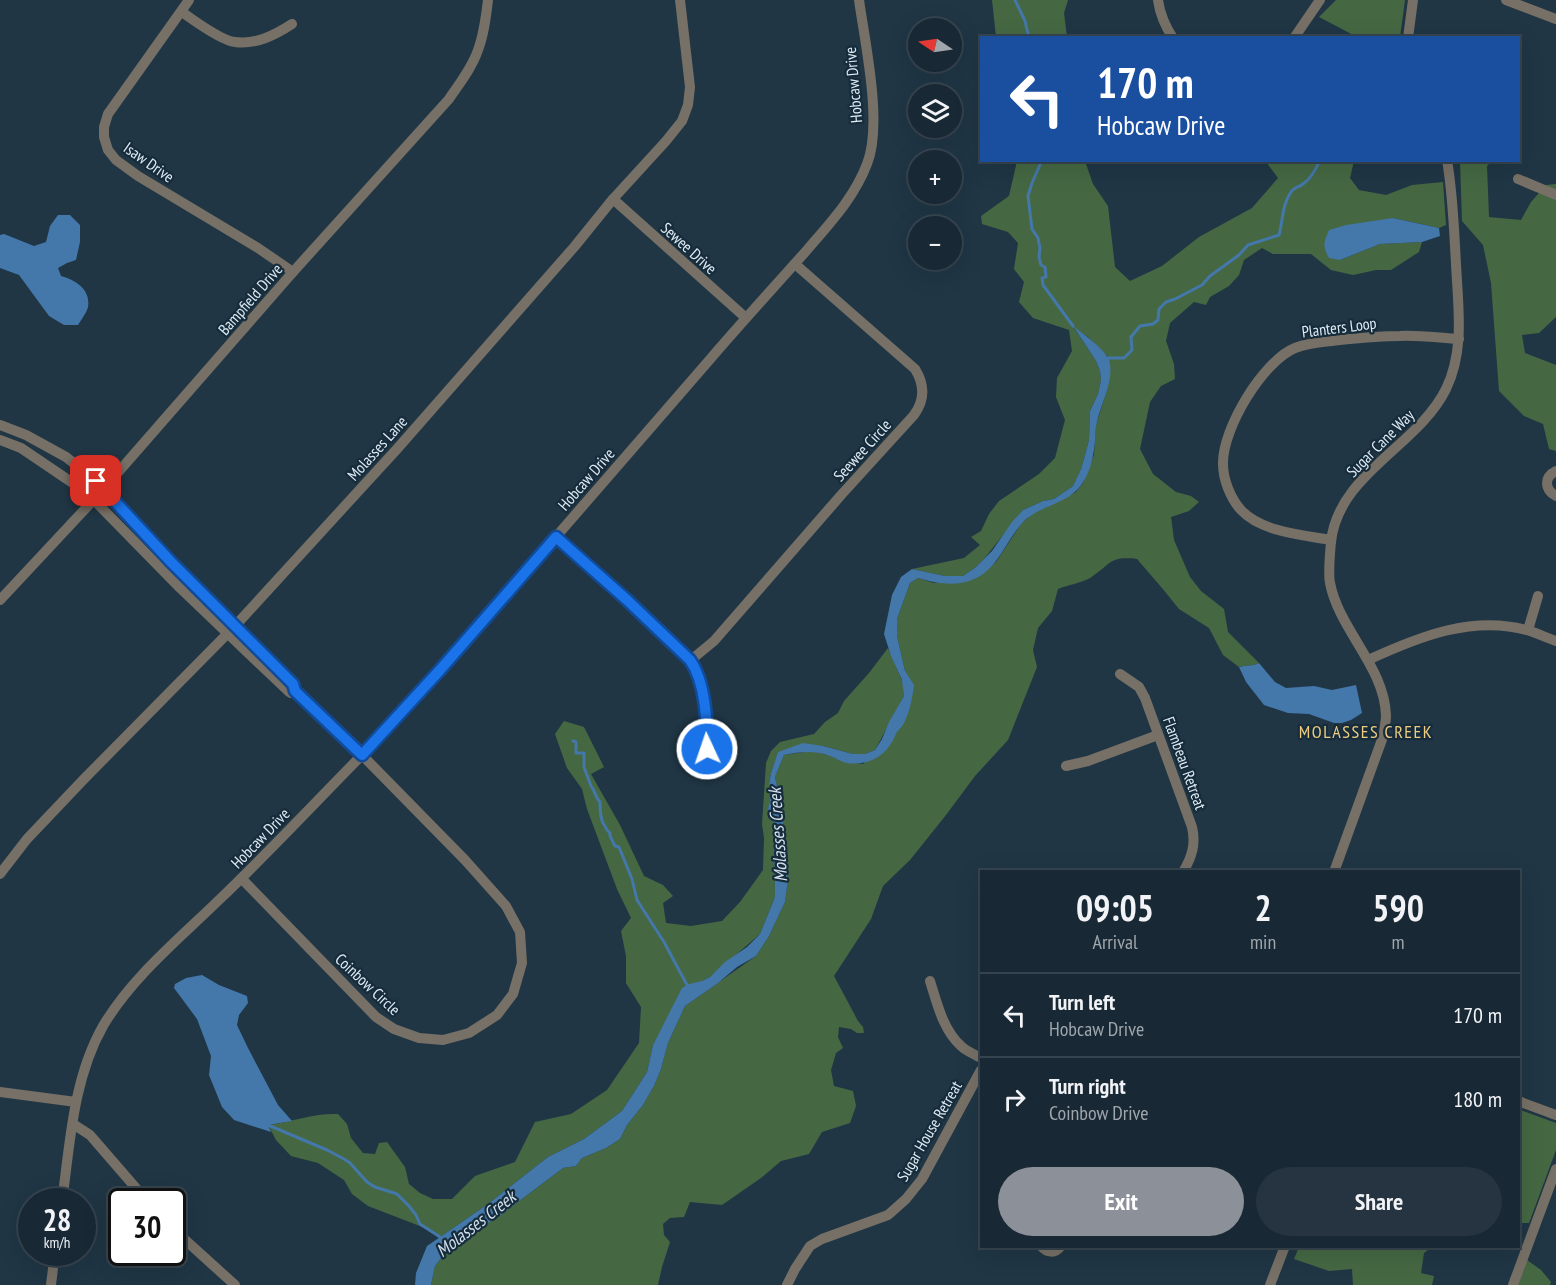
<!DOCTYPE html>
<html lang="en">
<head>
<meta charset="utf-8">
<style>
	body { margin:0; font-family:"PT Sans Narrow",sans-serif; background:#253440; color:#f1f3f6; height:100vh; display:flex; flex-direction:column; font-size:22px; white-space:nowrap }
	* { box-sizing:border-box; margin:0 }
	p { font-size:20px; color:#9fa6ac }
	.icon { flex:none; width:33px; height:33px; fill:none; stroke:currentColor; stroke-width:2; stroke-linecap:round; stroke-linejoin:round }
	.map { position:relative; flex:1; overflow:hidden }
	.panel { position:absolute; left:980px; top:870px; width:540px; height:378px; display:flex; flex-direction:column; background:#182834; border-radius:0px; box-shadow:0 6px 24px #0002,0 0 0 2px #36444f }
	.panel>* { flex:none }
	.hud { position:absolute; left:980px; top:36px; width:540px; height:126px; border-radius:0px; box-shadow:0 6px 24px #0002,0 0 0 2px #36444f; background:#1a4fa0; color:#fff; overflow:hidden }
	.needle { width:39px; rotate:283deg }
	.tools { position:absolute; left:908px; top:18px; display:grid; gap:12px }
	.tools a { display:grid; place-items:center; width:54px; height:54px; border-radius:50%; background:#182834; box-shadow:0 6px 24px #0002,0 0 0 2px #36444f; font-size:30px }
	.speed { position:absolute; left:18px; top:1188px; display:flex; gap:12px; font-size:30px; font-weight:700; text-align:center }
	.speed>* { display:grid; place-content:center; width:78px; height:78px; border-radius:50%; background:#182834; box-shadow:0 6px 24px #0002,0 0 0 2px #36444f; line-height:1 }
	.speed small { font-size:15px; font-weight:400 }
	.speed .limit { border:3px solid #111; border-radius:9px; background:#fff; color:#111 }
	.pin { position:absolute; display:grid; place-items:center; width:51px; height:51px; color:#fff; margin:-26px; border-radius:12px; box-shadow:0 3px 9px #0006 }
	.me { position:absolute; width:66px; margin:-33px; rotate:357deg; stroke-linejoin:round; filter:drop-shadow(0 0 4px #0008) }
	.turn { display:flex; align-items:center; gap:21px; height:126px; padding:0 18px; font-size:27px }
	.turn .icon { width:78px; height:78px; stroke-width:2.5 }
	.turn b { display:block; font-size:42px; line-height:51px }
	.eta { display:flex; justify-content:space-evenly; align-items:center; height:102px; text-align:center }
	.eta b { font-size:36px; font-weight:700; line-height:42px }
	.action { display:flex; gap:12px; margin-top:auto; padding:12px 18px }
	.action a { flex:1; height:69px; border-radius:36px; background:#8c9099; color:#fff; font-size:24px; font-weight:700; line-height:69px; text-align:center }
	.action a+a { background:#253440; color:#f1f3f6 }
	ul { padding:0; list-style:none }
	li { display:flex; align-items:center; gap:18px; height:84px; padding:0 18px; border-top:2px solid #36444f }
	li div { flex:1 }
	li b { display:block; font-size:22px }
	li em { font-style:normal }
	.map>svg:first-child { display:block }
	.green { fill:#456843 }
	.water { fill:#47a }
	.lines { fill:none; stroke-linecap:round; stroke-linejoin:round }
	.stream { stroke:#47a; stroke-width:3 }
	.minor { stroke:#777066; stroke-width:10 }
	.route-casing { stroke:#114b97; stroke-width:15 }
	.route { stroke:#1a73e8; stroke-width:10 }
	.labels { text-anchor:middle; stroke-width:4.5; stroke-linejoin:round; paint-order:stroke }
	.street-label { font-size:16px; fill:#deebf5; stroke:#162c3b }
	.neighbourhood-label { font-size:18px; letter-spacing:1.5px; fill:#edcc82; stroke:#162c3b }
	.water-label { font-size:18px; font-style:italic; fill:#d2e0ef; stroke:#162c3b }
</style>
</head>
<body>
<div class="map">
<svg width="1556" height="1285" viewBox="0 0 1556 1285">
	<rect width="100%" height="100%" fill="#203645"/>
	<!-- green -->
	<g class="green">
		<polygon points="992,0 1068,0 1064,13 1067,37 996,37"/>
		<polygon points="1336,0 1405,0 1400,37 1357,37 1319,17"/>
		<path d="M1017,161H1086V164L1093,184L1108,206L1115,267L1130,281L1162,266L1199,237L1252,208L1278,178L1266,162L1267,161H1354L1350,178L1359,190L1386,195L1412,185L1443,182L1446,225L1439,228L1393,218L1340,260L1380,244L1422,242L1419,252L1391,270H1376L1353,275L1331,270L1311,254H1273L1262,248L1244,260L1239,275L1229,286L1210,297L1206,305L1194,302L1170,323L1166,341L1174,364L1175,379L1161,386L1150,402L1140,449L1153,474L1176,492L1191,496L1199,502L1189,511L1171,517L1174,540L1190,577L1201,591L1224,609L1228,632L1259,663C1255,666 1245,665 1239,667L1223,655L1209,628L1179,609L1162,588L1137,559C1108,556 1112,564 1090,578C1081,583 1068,585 1058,589L1052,611L1038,628L1033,650L1037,667L1008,740L975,776L946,815L910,860L883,886L871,919L834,976L858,1021L863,1027L864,1033H857L851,1029L839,1027L838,1037L843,1048L836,1053L831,1070L834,1086L853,1091L856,1106L850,1123L822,1132L809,1154L781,1161L761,1178L722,1205L690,1202L684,1217L670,1218L663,1224L664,1235L670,1242L662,1267L658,1285H431L435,1266L448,1249L502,1214L563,1168L576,1166L582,1158L606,1148L620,1139L627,1125L643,1105L654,1086L661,1069L668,1043L685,1006L756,956L769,936L785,902L788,880L782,810L775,777L784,755L811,751L829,755L845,762L863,764L907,714L905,671L897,636V619L910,583L918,578L934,583L978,577L996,562L1021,524L1032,514L1076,492L1083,483L1094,455L1096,425L1107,390L1108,357L1088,337L1074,328L1096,361L1100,371L1101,380L1098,394L1090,411L1089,440L1085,455L1081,469L1073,486L1054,499L1043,501L1023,510L984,559L976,567L963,576H945L912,569L964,558L980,545L971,537L981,531L989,514L999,501L1039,474L1055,458L1065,420L1056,397L1057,378L1072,351L1069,330L1033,318L1019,302L1024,282L1014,269L1018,243L1008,232L982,224L981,216L1009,196Z"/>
		<polygon points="1460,161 1492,161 1487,166 1489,217 1521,220 1531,202 1546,185 1556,184 1556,317 1539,333 1522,335 1525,353 1556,365 1556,451 1549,449 1543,424 1524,416 1499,391 1491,283 1483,245 1462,221"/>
		<path d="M888,648L903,683L904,696L875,750L865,754H853L823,746L778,753L771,773L769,784L770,799L768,809L774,825L775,897L760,934L710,977L702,981L664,1025L653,1045L647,1072L622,1111L584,1139L548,1157L488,1204L440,1237L425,1228L368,1206L352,1194L344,1180L318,1163L291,1156L276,1140L268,1125C292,1122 313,1113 338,1114L347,1124L351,1138L363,1153L375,1154L379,1143L387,1142L405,1167L409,1184L420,1193L433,1199H452L475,1176L515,1162L535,1122L571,1114L607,1090L639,1043L641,1007L626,983V956L621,931L631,918L617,889L587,809L582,789L567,768L555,734L564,721L584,727L604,767L591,774L620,825L644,876L663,885L673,896L663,903L666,923L691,926L722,921L740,902L763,870L764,838L762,824L766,763L771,751L780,742L814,734L825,722L838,713L844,701L869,673Z"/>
		<polygon points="1518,1109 1556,1123 1556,1150 1529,1223 1518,1223"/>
		<polygon points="1337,1246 1341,1248 1343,1246 1432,1247 1424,1253 1421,1273 1434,1276 1432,1285 1353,1285 1352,1269 1329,1271 1294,1259 1299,1247"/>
		<polygon points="1527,1260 1541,1270 1551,1282 1550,1285 1518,1285"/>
	</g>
	<!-- water -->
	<g class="water">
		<path d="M58,215H70L80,225V242L76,260L67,263L58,268L61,276C75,280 91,289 88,307C87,312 81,320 78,325H64L49,316L19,275L0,268V235L4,234L34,246L46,242L50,226Z"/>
		<path d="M1393,218L1439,228L1440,236L1422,242L1380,244L1340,260L1329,258C1322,246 1324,242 1329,230L1346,225Z"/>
		<path d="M1073,326C1083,334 1104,348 1109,360C1115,380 1101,403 1097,422C1095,428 1096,434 1095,440C1094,457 1089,479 1076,491C1062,504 1040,507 1025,520C1013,532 1006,548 996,561C976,588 947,587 918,578L910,583L897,619V636L905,671L914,685C912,699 910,712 903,725C900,729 896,732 895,736C887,756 868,766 847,763C841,762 836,758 830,756C814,750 801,752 784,755L775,777L782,810L788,880L785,902L769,936L756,956L737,967L718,983L685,1006L668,1043L661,1069L654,1086L643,1105L627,1125L620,1139L606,1148L582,1158L576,1166L563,1168L502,1214L448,1249L435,1266L431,1285H415L416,1273L427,1246L488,1204L548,1157L584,1139L622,1111L647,1072L653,1045L682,988L689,984L702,981L710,977L725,962L747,947L760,934L775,897L774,825L768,809L770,799L769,784L771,773L778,752L803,743L823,746L853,754H865L875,750L882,739L889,722L904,696L902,680L891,656L884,634L892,595L901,577L912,569L945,576H963L976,567L992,551L1012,522L1023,510L1043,501L1054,499L1073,486L1081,469L1085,455L1089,440L1090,411L1098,394L1101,380L1100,371L1096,361Z"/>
		<path d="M1259,663L1275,682L1286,688L1314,686L1332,690L1356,685L1362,713L1351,720L1342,723H1334L1309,714L1288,713L1264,705L1246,682L1239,667C1245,665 1255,666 1259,663Z"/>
		<polygon points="202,975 219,985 247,996 248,1003 239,1015 237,1025 248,1048 278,1105 292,1121 268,1125 271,1132 234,1120 222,1107 209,1075 211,1056 197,1019 174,988 175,984 186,978"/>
	</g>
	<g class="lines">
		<!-- stream -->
		<g class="stream">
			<polyline points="1015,0 1025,21 1029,38"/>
			<polyline points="1042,160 1032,183 1028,196 1032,229 1038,238 1040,248 1039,257 1041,265 1045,267 1046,277 1042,278 1043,285 1073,326"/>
			<path d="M1108,358H1124L1132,350L1131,337L1140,326L1153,324L1158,320L1159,309L1166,302L1175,299L1202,285L1210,276L1239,255L1248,245L1279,235C1283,220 1282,205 1291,192C1294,187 1298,188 1303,184C1311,179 1316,169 1320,160"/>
			<path d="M573,741L576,742V753H584V767L591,786C595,790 595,797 600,802C600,809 600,817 603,823C605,826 606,828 607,830L610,833V836L615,846L619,847L632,879L637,900L664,942L687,985"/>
			<polyline points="268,1125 327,1150 344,1159 350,1163 367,1182 375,1187 397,1194 409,1206 416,1215 420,1224 440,1237"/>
		</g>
		<!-- minor -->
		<g class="minor">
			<polyline points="189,0 108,114 104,127 104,137 108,150 116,160 138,176 258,248 293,272"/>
			<path d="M1158,0C1160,15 1165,26 1173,38"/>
			<polyline points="1506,0 1556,19"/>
			<path d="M182,12C193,20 222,41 235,42C256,45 275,35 292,24"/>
			<polyline points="1294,38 1320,0"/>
			<polyline points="1408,38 1413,0"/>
			<polyline points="1518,179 1556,195"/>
			<polyline points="613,199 746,318"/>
			<polyline points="0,425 26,435 66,457 96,481 171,562 293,684 295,691 362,755 465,860 506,906 520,932 522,963 513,994 497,1015 469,1033 443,1040 419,1038 394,1029 376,1017 242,879"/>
			<polyline points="0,440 21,448 86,492 180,588 288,691 291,693 295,691"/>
			<path d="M1556,471C1544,477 1544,489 1556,496"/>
			<path d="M556,537L627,600L691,660C708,686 707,736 707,768"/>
			<path d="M1331,540C1303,535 1261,532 1241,510C1231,499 1223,480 1223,464C1222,429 1263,361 1295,348C1310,342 1325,342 1340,340C1360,338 1380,336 1400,336C1419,335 1440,338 1459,339"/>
			<path d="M0,600L100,493L293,272L449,99C459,84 472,68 478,50C484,34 486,17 488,0"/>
			<polyline points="1528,630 1538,596"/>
			<path d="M691,660L714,641L842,494L914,415C925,400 925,385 915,369L795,264"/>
			<path d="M1368,660C1418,637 1474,614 1530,631C1539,634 1547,638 1556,641"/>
			<path d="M1120,674L1139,687L1145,698L1192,827C1196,844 1192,857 1183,872"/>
			<polyline points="1066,766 1088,761 1158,735"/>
			<path d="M1334,872L1384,734C1384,728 1386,722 1386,716C1385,667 1339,630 1330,583C1328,573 1330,553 1331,542C1338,474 1418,446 1446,389C1465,350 1458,306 1456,264C1454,229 1453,195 1447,160"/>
			<polyline points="0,874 27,839 84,779 235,626 397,449 575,246 613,199 666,141 682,121 688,105 690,87 680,0"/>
			<path d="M930,981C937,1003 943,1030 961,1046C966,1051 974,1054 981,1058"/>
			<polyline points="0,1092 76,1102"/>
			<polyline points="1518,1101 1556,1115"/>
			<polyline points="73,1124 90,1135 148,1202"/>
			<path d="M62,1202C70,1143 73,1079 103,1026C132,977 179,939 220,899C267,854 312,806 358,759C410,705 459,648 509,591C577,513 644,435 712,357C743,321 775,286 807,250C830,223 854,198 867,164C883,124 865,43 859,0"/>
			<polyline points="172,1228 235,1285"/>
			<path d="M1041,1246C1047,1253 1055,1254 1061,1246"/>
			<polyline points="51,1285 55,1252"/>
			<polyline points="787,1285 795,1269 810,1246 822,1239 888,1215 906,1199 922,1179 981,1070"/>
			<polyline points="1270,1285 1285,1246"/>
			<polyline points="1513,1285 1556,1169"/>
		</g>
	</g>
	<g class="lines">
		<defs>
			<path id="route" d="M96,481L171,562L293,684L295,691L362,755L440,670L556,537L627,600L690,660C706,683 707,722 707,749"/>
		</defs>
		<!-- route casing -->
		<use href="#route" class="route-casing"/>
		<!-- route -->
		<use href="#route" class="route"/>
	</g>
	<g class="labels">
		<!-- street labels -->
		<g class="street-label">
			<text transform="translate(853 85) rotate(-95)" y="6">Hobcaw Drive</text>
			<text transform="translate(149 162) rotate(35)" y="6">Isaw Drive</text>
			<text transform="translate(689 248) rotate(42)" y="6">Sewee Drive</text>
			<text transform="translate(250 299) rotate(-49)" y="6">Bampfield Drive</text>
			<text transform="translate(1339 327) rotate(-7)" y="6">Planters Loop</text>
			<text transform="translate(1380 443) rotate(-45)" y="6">Sugar Cane Way</text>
			<text transform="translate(377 448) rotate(-48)" y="6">Molasses Lane</text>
			<text transform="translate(862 450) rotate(-48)" y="6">Seewee Circle</text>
			<text transform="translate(586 479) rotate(-49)" y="6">Hobcaw Drive</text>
			<text transform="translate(1185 763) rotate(70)" y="6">Flambeau Retreat</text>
			<text transform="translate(260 838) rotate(-46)" y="6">Hobcaw Drive</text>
			<text transform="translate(368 984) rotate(43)" y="6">Coinbow Circle</text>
			<text transform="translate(929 1131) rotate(-60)" y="6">Sugar House Retreat</text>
		</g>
		<!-- neighbourhood labels -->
		<g class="neighbourhood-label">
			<text x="1366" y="738">MOLASSES CREEK</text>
		</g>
		<!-- water labels -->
		<g class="water-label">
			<text transform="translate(778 835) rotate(-94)" y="6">Molasses Creek</text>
			<text transform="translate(476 1224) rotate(-38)" y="6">Molasses Creek</text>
		</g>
	</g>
</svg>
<div class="tools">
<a><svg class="needle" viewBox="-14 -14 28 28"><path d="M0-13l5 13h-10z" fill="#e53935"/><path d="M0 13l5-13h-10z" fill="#9fa6ac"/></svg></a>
<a><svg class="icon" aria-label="layers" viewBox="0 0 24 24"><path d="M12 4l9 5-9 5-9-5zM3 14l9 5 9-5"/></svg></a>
<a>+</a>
<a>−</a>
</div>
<div class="speed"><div>28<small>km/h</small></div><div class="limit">30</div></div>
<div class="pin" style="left:96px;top:481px;background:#d93025"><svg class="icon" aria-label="arrive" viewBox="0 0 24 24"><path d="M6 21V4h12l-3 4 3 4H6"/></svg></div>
<svg class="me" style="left:707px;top:749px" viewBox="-20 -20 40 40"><circle r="17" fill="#1a73e8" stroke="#fff" stroke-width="3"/><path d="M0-11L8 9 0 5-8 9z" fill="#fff"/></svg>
<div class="hud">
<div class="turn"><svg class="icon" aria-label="left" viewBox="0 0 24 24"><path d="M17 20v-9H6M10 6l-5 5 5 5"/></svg><div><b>170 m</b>Hobcaw Drive</div></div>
</div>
<section class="panel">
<div class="eta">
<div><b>09:05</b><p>Arrival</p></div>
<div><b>2</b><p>min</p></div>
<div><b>590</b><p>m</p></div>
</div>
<ul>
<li><svg class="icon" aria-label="left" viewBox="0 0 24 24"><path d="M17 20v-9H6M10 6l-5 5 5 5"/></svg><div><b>Turn left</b><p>Hobcaw Drive</p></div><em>170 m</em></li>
<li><svg class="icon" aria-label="right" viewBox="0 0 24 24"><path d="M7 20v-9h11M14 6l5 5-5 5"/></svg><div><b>Turn right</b><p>Coinbow Drive</p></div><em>180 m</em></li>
</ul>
<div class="action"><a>Exit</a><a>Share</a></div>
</section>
</div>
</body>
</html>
